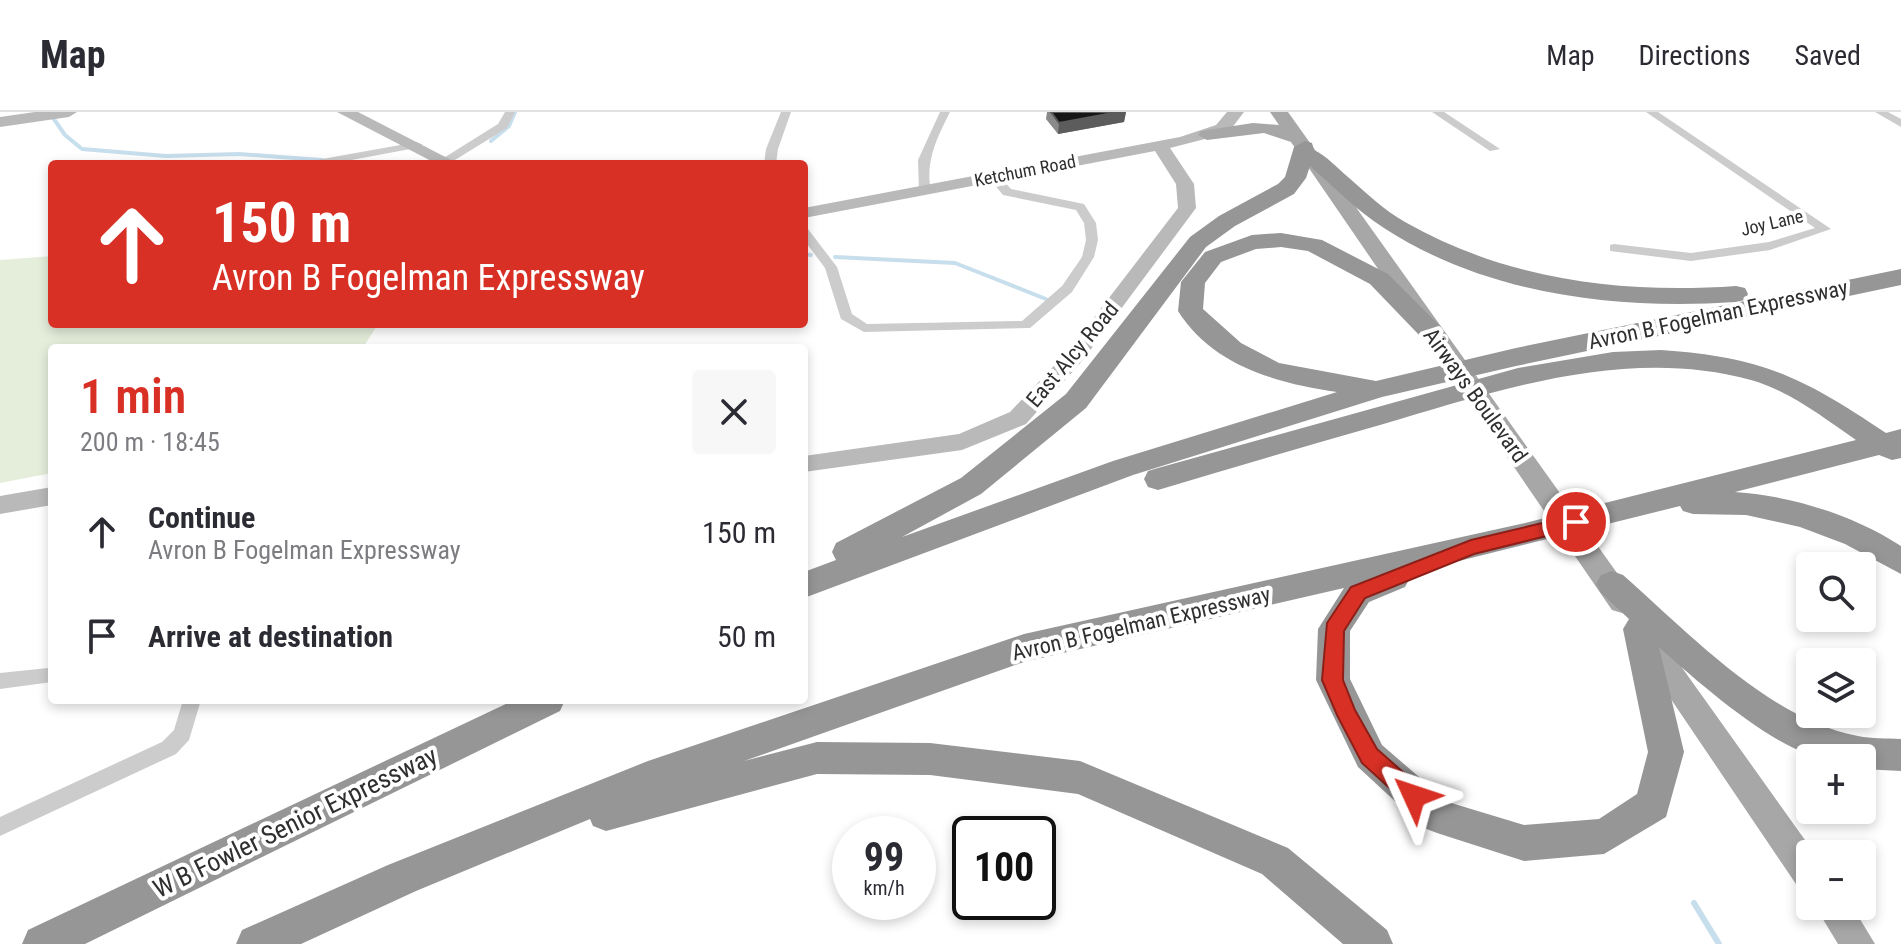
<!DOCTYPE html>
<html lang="en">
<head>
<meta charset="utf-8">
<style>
	body { margin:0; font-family:"Roboto Condensed",sans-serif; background:#f7f7f7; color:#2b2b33; height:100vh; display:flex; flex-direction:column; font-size:30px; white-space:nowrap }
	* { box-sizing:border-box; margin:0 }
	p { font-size:26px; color:#7c7c81 }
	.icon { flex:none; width:44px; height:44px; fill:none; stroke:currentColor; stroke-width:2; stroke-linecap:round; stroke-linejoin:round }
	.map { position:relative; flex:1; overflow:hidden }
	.drawer { position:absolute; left:48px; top:232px; width:760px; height:360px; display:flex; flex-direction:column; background:#fff; border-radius:8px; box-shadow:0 4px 12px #0003 }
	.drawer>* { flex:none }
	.guide { position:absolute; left:48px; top:48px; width:760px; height:168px; border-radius:8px; box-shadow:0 4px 12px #0003; background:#d93025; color:#fff; overflow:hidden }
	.controls { position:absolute; left:1796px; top:440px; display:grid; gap:16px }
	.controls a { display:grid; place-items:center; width:80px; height:80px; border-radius:8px; background:#fff; box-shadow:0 4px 12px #0003; font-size:40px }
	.speed { position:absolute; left:832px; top:704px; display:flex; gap:16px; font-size:40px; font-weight:700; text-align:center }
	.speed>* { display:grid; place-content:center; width:104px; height:104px; border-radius:50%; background:#fff; box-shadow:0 4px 12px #0003; line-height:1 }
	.speed small { font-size:20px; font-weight:400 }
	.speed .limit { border:4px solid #111; border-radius:12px; background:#fff; color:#111 }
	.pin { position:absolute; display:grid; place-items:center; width:68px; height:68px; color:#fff; margin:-34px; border:4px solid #fff; border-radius:50%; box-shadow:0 2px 8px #0007 }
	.me { position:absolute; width:88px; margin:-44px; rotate:312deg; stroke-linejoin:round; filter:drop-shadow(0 0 6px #0008) }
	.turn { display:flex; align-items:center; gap:28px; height:168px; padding:0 32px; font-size:36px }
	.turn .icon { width:104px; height:104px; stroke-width:2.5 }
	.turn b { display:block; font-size:56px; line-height:68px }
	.round { display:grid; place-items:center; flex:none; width:84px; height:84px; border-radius:8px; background:#f7f7f7 }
	.headline { display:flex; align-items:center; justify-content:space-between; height:136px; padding:0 32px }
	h1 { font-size:48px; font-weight:600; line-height:60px; color:#d93025 }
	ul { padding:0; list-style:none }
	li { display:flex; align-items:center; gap:24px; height:104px; padding:0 32px }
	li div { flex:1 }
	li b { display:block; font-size:30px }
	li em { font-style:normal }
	header { display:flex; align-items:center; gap:48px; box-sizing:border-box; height:112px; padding:0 40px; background:#fff; border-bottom:2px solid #e1e1e2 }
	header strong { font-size:38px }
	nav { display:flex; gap:44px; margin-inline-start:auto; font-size:28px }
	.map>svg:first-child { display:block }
	.green { fill:#e5eddb }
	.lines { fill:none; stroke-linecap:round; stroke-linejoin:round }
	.stream-far1 { stroke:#c7deed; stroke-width:4 }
	.stream { stroke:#c7deed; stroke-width:6 }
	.street { fill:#ccc; fill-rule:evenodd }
	.secondary { fill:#b9b9b9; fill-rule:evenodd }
	.primary { fill:#a7a7a7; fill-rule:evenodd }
	.highway { fill:#969696; fill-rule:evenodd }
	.wall { fill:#8a8a8a }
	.shaded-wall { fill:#5c5c5c }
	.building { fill:#161616; stroke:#5c5c5c; stroke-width:2 }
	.route { fill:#d93025; stroke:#8d1f18; stroke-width:2 }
	.labels { text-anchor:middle; stroke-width:8; stroke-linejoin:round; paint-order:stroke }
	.far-street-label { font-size:18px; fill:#2f2f2f; stroke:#fff }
	.street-label { font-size:22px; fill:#2f2f2f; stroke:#fff }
	.near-street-label { font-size:26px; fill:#2f2f2f; stroke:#fff }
</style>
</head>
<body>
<header>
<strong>Map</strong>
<nav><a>Map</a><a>Directions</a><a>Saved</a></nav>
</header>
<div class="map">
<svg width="1901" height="832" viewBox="0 0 1901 832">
	<rect width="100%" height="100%" fill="#fff"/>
	<!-- green -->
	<polygon class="green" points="52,144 52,212 378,212 364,234 353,236 52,236 52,361 0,371 0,148"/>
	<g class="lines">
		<!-- stream-far1 -->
		<g class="stream-far1">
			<polyline points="49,0 65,23 82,37 166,44 239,42 322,48"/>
			<polyline points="491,29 509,14 515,0"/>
			<polyline points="336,49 371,52"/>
			<polyline points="804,142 811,143"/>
			<polyline points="835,145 955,151 1046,187"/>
		</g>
		<!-- stream -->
		<polyline class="stream" points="1694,791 1719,832"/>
		<!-- street -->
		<g class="street">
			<polygon points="505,0 515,0 507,16 450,51 442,51 442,47 498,12"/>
			<polygon points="781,0 791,0 778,37 776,52 764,52 766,37"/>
			<path d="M940,0H950C937,26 925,49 931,79L925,83L919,79L918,48Z"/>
			<polygon points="1432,0 1444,0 1500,37 1490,39"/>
			<polygon points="1646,0 1658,0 1831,117 1770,138 1691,149 1610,139 1610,133 1614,132 1691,141 1769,130 1815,116"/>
			<polygon points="1875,0 1888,0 1901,7 1901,15"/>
			<polygon points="417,30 423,33 421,35 330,52 305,52 311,49"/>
			<polygon points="994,62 998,63 1011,77 1084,92 1096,111 1098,128 1094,145 1072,180 1030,216 864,220 841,207 825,156 804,128 804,116 808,117 837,155 852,202 867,212 1022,209 1062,174 1082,145 1086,128 1084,111 1076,98 1003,83 988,65"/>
			<polygon points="48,556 52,558 52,570 0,577 0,561"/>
			<polygon points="183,588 201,588 189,628 176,642 0,724 0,705 162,630 174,618"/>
		</g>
		<!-- secondary -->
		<g class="secondary">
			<polygon points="35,0 77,0 69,5 0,15 0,5"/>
			<polygon points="337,0 358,0 459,52 437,52"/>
			<polygon points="1227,0 1244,0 1228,21 1170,36 1194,72 1196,96 1083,248 1026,312 962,338 804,360 804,344 959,322 1010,300 1069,238 1178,96 1176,72 1155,39 804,106 804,96 1180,25 1216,13"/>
			<polygon points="52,375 52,393 0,402 0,384"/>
		</g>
		<!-- primary -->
		<g class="primary">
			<polygon points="1270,0 1288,0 1632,482 1636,490 1632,498 1622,501 1612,498 1291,30 1264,21 1207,28 1198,23 1201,19 1253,11 1279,13"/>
			<polygon points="1643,511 1653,515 1815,742 1810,742 1810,779 1798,775 1633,531 1629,523 1633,515"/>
			<polygon points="1815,794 1852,794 1875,832 1838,832"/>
		</g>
		<!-- highway -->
		<g class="highway">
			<path d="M1305,29L1312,31L1314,38C1327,44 1337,56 1348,65C1366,81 1384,98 1405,110C1507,168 1621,182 1736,174L1745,176L1748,182L1745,188L1736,190C1617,198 1487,183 1384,116C1357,99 1334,75 1310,54L1306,66L1294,82L1235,114L1206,135L1086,296L981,382L902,425L1113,349L1337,280C1276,271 1213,254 1178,199L1181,170L1205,140L1252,123L1281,121L1322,128L1388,162L1438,212L1442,218L1438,224L1429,226L1420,224L1370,172L1308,139L1281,135L1256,137L1221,150L1205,171L1203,197L1241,231L1279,251L1376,269L1516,236L1901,157V173L1516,254L1382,285L1133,363L804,486V460L836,448L832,440L836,431L961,366L1066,282L1190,125L1219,104L1278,72L1285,65L1294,35Z"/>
			<path d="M1661,238C1763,245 1802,265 1886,321L1901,317V346L1892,348L1879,343L1735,380C1792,384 1853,403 1901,434V462L1845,432L1800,415L1746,403L1693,402L1683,399L1680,394L1407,462L1410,466L1405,475L1369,490L1350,519V567L1382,633L1448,690L1524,713L1599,707L1637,682L1648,640L1623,517L1629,507L1601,481L1596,472L1601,463L1612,459L1623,463C1689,521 1769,607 1858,624C1872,627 1887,626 1901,627V659L1862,657V646C1850,646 1837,647 1824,646C1778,641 1694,567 1659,535L1684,640L1666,705L1604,742L1524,749L1437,721L1424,716L1358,655L1316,568L1318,517L1344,476L1024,550L744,649L817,630L930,631L1080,649L1288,736L1387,818L1393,832H1343L1262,762L1078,682L930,663L817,662L606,719L593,714L590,707L416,779L301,832H236L242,818L388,753L648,649L1024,522L1525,411L1856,328C1824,306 1790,279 1751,268C1627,234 1499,278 1380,313C1306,334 1232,356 1158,378L1148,375L1144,367L1148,359L1158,356L1518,256L1613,240Z"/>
			<polygon points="514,588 565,588 560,599 85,832 22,832 28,818"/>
		</g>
	</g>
	<!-- wall -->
	<polygon class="wall" points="1047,0 1126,0 1124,10 1058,22 1046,7"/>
	<!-- shaded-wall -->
	<polygon class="shaded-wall" points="1118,0 1126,0 1124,10 1058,22 1059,11"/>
	<!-- building -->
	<polygon class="building" points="1051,0 1118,0 1059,11"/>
	<!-- route -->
	<polygon class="route" points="1576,403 1585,410 1583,415 1474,442 1365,486 1344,519 1343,568 1355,598 1377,637 1422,677 1425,684 1422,692 1414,695 1407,692 1362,651 1337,603 1322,568 1327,511 1351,475 1471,428"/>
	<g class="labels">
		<!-- far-street labels -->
		<g class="far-street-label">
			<text transform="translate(1025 59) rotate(-11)" y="6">Ketchum Road</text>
			<text transform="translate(1772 111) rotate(-13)" y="6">Joy Lane</text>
		</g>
		<!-- street labels -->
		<g class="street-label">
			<text transform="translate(1718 202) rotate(-12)" y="8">Avron B Fogelman Expressway</text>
			<text transform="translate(1072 242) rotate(-50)" y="8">East Alcy Road</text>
			<text transform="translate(1476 283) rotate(54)" y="8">Airways Boulevard</text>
			<text transform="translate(1141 511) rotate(-13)" y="8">Avron B Fogelman Expressway</text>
		</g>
		<!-- near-street labels -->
		<g class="near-street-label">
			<text transform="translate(295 710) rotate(-26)" y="9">W B Fowler Senior Expressway</text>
		</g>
	</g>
</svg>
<div class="controls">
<a><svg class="icon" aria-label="search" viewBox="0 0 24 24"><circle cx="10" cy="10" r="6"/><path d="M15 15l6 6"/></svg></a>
<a><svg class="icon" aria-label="layers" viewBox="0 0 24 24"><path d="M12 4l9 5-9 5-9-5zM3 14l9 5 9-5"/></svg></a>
<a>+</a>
<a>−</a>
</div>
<div class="speed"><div>99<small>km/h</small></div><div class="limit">100</div></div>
<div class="pin" style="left:1576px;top:410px;background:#d93025"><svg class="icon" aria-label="arrive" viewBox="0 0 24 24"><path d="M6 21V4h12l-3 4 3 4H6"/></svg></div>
<svg class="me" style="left:1414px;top:684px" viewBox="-20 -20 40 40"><path d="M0-17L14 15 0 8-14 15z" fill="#d93025" stroke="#fff" stroke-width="4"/></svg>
<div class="guide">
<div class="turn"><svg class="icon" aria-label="ahead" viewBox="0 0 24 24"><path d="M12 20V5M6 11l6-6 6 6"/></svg><div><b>150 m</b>Avron B Fogelman Expressway</div></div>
</div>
<section class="drawer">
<div class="headline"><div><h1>1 min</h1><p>200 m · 18:45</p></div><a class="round"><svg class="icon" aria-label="close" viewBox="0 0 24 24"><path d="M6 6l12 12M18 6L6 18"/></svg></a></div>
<ul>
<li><svg class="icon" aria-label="ahead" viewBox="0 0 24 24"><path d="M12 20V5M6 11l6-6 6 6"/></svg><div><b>Continue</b><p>Avron B Fogelman Expressway</p></div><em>150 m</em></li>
<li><svg class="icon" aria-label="arrive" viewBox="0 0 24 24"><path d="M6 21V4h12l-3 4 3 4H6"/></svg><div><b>Arrive at destination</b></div><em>50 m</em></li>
</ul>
</section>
</div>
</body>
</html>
